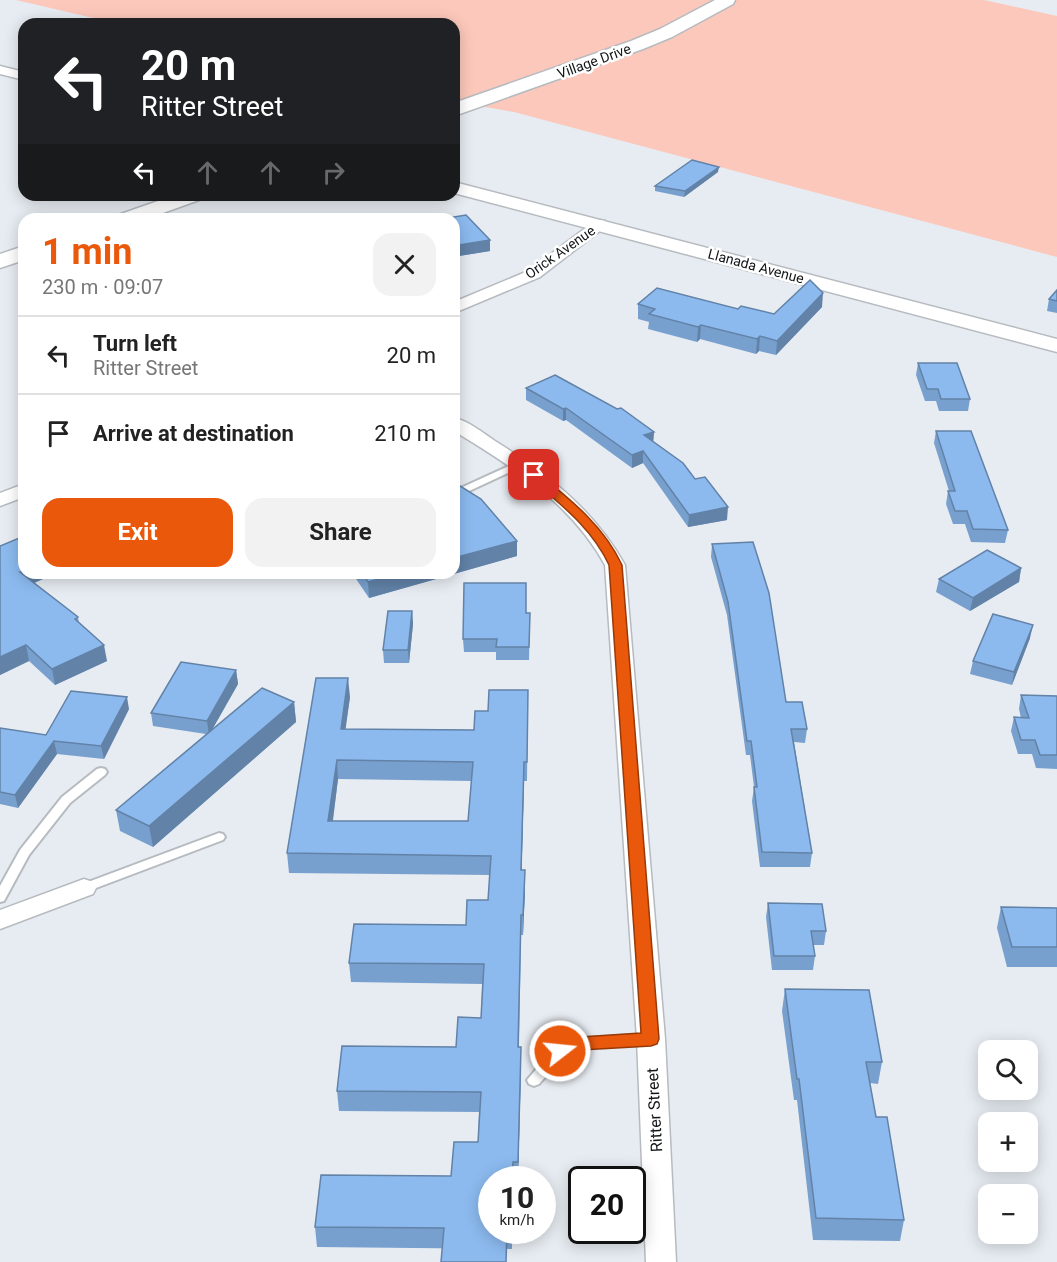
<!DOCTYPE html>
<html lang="en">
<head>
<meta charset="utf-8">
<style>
	body { margin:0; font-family:Roboto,sans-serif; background:#f2f2f2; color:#222; height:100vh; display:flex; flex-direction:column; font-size:22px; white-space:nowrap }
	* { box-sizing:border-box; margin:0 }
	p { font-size:20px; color:#767676 }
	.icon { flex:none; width:33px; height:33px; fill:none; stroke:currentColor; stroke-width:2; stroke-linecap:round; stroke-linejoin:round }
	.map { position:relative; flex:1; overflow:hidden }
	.details { position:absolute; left:18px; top:213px; width:442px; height:366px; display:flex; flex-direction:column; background:#fff; border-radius:18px; box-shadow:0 3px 15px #0003 }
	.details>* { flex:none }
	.guide { position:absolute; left:18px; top:18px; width:442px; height:183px; border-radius:18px; box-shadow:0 3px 15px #0003; background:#202124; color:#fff; overflow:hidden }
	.tools { position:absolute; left:978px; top:1040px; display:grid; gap:12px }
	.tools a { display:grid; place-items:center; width:60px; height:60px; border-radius:12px; background:#fff; box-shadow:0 3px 15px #0003; font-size:30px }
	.speed { position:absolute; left:478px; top:1166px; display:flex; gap:12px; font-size:30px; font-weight:700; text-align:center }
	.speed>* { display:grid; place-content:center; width:78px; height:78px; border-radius:50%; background:#fff; box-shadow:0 3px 15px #0003; line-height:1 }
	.speed small { font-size:15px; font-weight:400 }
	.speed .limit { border:3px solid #111; border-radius:9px; background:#fff; color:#111 }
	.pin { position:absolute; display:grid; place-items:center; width:51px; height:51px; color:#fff; margin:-26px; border-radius:12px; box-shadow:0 3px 9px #0006 }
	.me { position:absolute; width:66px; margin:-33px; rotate:74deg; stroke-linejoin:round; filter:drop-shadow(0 0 4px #0008) }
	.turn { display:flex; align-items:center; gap:21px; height:126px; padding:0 24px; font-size:27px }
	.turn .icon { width:78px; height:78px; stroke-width:2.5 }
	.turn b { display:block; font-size:42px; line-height:51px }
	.lanes { display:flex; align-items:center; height:57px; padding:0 24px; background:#0003; justify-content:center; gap:30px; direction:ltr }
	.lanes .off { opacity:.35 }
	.round { display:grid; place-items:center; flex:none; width:63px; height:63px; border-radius:18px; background:#f2f2f2 }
	.summary { display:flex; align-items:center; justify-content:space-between; height:102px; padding:0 24px }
	h1 { font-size:36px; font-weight:700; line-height:45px; color:#ea580c }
	.action { display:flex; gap:12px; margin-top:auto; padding:12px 24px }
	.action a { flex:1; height:69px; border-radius:18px; background:#ea580c; color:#fff; font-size:24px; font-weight:700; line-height:69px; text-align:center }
	.action a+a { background:#f2f2f2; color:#222 }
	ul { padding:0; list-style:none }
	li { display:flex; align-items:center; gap:18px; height:78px; padding:0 24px; border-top:2px solid #e0e0e0 }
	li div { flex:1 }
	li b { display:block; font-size:22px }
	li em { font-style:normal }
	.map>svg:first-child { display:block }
	.green { fill:#fcc8bb }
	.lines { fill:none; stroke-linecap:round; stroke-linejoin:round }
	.service-casing { stroke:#b6bbc0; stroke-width:4 }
	.minor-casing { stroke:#b6bbc0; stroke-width:3 }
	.tertiary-casing { stroke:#b6bbc0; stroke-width:3 }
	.secondary-casing { stroke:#b6bbc0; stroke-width:3 }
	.service { fill:#fff; fill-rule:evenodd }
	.minor { fill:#fff; fill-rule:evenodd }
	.tertiary { fill:#fff; fill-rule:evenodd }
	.secondary { fill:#fff; fill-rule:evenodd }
	.wall { fill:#78a0ce; fill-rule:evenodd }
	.shaded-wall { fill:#6282a7 }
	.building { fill:#8cbaef; stroke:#6282a7; stroke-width:1.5; fill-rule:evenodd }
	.route { fill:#ea580c; stroke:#983908; stroke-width:1.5 }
	.labels { text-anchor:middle; stroke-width:5; stroke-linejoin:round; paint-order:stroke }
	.far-street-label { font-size:14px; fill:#121416; stroke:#fff }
	.street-label { font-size:16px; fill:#121416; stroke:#fff }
</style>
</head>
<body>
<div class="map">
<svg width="1057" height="1262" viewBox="0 0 1057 1262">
	<rect width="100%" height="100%" fill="#e7ecf2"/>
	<!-- green -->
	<polygon class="green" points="16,0 984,0 1057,16 1057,257 514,112 455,102 454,24 119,24"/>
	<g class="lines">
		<defs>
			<g id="service">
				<polygon points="520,461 525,464 523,466 454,498 454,491"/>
				<polygon points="101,768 105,769 107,772 105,775 70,803 29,855 4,901 0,902 0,886 20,850 62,797 97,769"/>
				<polygon points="219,833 223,834 225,837 223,840 88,891 80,891 78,888 80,885"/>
				<polygon points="650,1034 655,1035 657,1039 655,1043 650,1044 581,1048 565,1055 539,1084 534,1086 529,1084 527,1080 555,1047 575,1039"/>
			</g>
			<g id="minor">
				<polygon points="0,66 24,72 24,80 0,74"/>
				<polygon points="600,220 605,221 607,224 605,227 540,277 454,313 454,302 528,271 595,221"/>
				<path d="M454,418C469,421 483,433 495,441C548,474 594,510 625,565L665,1039L676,1262H646L637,1039L605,565C571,503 513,467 454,431Z"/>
				<polygon points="24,484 24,497 0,506 0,493"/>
				<polygon points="84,879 93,882 96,888 93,894 0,929 0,910"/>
			</g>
			<polygon id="tertiary" points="454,182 1057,339 1057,352 454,193"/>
			<g id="secondary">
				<polygon points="715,0 735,0 733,4 672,37 643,49 454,116 454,103 631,41 660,29"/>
				<polygon points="175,195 205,195 202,199 146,219 114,219 118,215"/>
				<polygon points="24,246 24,260 0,268 0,254"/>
			</g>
		</defs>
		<!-- service casing -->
		<use href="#service" class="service-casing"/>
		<!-- minor casing -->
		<use href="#minor" class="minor-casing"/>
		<!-- tertiary casing -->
		<use href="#tertiary" class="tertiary-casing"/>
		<!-- secondary casing -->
		<use href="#secondary" class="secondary-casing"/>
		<!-- service -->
		<use href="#service" class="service"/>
		<!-- minor -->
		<use href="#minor" class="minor"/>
		<!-- tertiary -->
		<use href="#tertiary" class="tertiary"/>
		<!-- secondary -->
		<use href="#secondary" class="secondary"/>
	</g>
	<!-- wall -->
	<g class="wall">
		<polygon points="718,172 684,197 655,191 655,186"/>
		<polygon points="454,219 490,251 459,256 454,251"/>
		<polygon points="1057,290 1057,313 1047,311 1049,299"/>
		<polygon points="638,304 738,309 774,314 822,307 776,355 759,351 756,354 700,339 697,342 648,329 649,322 638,319"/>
		<polygon points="918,363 970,399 968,411 939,411 936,401 925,401 916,375"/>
		<polygon points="526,388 654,432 653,442 727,520 688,527 643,463 632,468 566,420 563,421 526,400"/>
		<polygon points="936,431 1008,530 1005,543 971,542 965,524 953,524 946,504 948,491 949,491 934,443"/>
		<polygon points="517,541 517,556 369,598 352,573 454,573"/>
		<polygon points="712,544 786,702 807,729 805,743 794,742 812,853 810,867 760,867 752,801 754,787 750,755 746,755 727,615 711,557"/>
		<polygon points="1021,568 1019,582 970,611 936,592 939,579"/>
		<polygon points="24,573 56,573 34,583 78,617 79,623 107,661 55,685 29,661 0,675"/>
		<polygon points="412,611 413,624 409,663 384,663 383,650"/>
		<polygon points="526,613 530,613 529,660 496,660 496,652 464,652 463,639"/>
		<polygon points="1030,638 1012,685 970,674 973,661"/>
		<polygon points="236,670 238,684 212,730 294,702 296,722 153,847 120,831 116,810 206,734 153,726 151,713"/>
		<path d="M528,690L527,781H524L522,854V870L525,890L523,935H521L519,1047L521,1067L518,1179H492V1230H512V1249L317,1247L315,1227L451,1176L478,1142L479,1112L339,1111L337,1091L456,1047L481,1018L482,984L351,982L349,963L466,925L488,900L490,875L289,873L287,853L350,697L345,729L474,730L488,711ZM338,779L472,781L468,821H333Z"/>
		<polygon points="1021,695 1057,696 1057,769 1036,768 1032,754 1018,754 1011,731 1014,717 1021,718 1019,709"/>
		<polygon points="129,709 104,759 57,754 18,808 0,804 0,728 46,735"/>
		<polygon points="768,903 826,931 824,945 813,945 815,956 813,970 772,970 766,917"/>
		<polygon points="1001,907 1057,908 1057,967 1007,967 997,928"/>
		<polygon points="785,989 882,1062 878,1084 870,1083 876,1117 904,1220 900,1241 813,1240 797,1100 794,1100 782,1011"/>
	</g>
	<!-- shaded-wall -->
	<g class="shaded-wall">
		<polygon points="719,167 718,172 684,197 685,191"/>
		<polygon points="490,240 490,251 459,256 459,245"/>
		<polygon points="823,293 822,307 776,355 777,341"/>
		<polygon points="701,325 700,339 697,342 698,327"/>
		<polygon points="760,336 759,351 756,354 757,339"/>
		<polygon points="566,408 566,420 563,421 563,409"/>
		<polygon points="654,432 653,444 644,435"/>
		<polygon points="643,451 643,463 632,468 632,455"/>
		<polygon points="728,507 727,520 688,527 689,515"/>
		<polygon points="517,541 517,556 369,598 368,582 401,573 454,573 454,558"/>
		<polygon points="1021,568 1019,582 970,611 973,598"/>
		<polygon points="24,571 24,573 56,573 23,588 20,572"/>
		<polygon points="412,611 413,624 409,663 408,650"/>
		<polygon points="1033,625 1030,638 1012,685 1014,672"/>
		<polygon points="26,645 29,661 0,675 0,657"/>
		<polygon points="104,645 107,661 55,685 52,669"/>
		<polygon points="236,670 238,684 209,735 207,721"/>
		<polygon points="348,678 350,697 343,748 341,729"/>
		<polygon points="127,697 129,709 104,759 101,746"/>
		<polygon points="294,702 296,722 153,847 149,826"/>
		<polygon points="54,741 57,754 18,808 15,795"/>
		<polygon points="337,760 338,779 330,840 328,821"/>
		<polygon points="524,762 524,781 521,890 522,835"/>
		<polygon points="525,870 525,890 523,935 523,915"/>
		<polygon points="521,1047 521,1067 518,1179 518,1162"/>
	</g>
	<!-- building -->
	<g class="building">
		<polygon points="692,160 719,167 685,191 655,186"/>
		<polygon points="466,215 490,240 459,245 454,240 454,219 442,219"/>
		<polygon points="810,280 823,293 777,341 760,336 757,339 701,325 698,327 649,314 655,309 638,304 657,288 738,309 741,306 774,314"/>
		<polygon points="1057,290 1057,301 1049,299"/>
		<polygon points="918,363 957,363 970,399 941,399 938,389 927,389"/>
		<polygon points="555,375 617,409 621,408 654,432 644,435 683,463 695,479 705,477 728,507 689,515 643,451 632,455 566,408 563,409 526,388"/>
		<polygon points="936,431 971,431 1008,530 973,529 967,511 955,511 948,491 955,491"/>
		<polygon points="454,484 457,484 481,499 517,541 454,558"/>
		<polygon points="24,536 24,571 20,572 78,617 75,619 104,645 52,669 26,645 0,657 0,546"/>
		<polygon points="753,542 769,593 786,702 802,702 807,729 791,729 812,853 762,852 754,787 757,787 751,741 747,741 728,602 712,544"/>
		<polygon points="987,550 1021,568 973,598 939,579"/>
		<polygon points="362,573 401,573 368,582"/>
		<polygon points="464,583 526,583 526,613 530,613 529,647 496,647 497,639 463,639"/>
		<polygon points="388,611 412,611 408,650 383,650"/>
		<polygon points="993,614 1033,625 1014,672 973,661"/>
		<polygon points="181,662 236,670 207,721 151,713"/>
		<path d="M316,678H348L341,729L474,730L475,711H488L489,690H528L527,762H524L522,835L521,870H525L523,915H521L518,1047H521L518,1162H513L512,1179H492V1230H507L506,1262H441L444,1228L315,1227L321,1175L451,1176L454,1142H478L481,1092L337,1091L342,1046L456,1047L458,1017L481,1018L484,964L349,963L354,924L466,925L467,900H488L491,856L287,853ZM337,760L473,762L468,821H328Z"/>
		<polygon points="262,688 294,702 149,826 116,810"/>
		<polygon points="71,691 127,697 101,746 54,741 15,795 0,792 0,728 46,735"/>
		<polygon points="1021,695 1057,696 1057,755 1040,755 1035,740 1021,740 1014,717 1029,718"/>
		<polygon points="768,903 822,904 826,931 811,931 815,956 774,956"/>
		<polygon points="1001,907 1057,908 1057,947 1012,947"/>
		<polygon points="785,989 869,990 882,1062 866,1062 876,1117 887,1117 904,1220 816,1218 799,1079 797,1079"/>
	</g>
	<!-- route -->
	<path class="route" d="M534,472L538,473C571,500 604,526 622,565L659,1039L657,1044L651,1046L581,1050L560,1058L553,1056L551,1051L553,1046L580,1037L641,1033L609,565C592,528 560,504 530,478V473Z"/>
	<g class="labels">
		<!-- far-street labels -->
		<g class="far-street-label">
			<text transform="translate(594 61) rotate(-20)" y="5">Village Drive</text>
			<text transform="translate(560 252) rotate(-35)" y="5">Orick Avenue</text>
			<text transform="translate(756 266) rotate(15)" y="5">Llanada Avenue</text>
		</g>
		<!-- street labels -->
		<g class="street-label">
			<text transform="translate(654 1110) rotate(-93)" y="6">Ritter Street</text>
		</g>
	</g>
</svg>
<div class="tools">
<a><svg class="icon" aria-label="search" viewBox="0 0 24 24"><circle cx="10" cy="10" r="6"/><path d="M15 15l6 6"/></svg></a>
<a>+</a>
<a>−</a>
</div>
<div class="speed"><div>10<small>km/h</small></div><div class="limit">20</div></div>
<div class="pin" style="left:534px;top:475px;background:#d93025"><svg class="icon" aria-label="arrive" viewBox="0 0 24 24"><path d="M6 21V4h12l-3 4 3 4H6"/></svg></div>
<svg class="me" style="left:560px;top:1051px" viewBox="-20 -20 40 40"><circle r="17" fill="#ea580c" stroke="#fff" stroke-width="3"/><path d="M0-11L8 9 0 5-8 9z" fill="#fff"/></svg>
<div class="guide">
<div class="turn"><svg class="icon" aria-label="left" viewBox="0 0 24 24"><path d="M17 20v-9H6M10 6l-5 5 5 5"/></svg><div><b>20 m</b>Ritter Street</div></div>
<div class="lanes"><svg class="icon" aria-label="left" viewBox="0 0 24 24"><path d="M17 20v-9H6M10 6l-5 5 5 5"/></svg><svg class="icon off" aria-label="ahead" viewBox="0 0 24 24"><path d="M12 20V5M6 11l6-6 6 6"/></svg><svg class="icon off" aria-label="ahead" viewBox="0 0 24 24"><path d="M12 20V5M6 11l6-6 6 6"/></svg><svg class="icon off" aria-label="right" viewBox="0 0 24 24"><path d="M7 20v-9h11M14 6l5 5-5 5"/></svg></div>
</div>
<section class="details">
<div class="summary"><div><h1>1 min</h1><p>230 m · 09:07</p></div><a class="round"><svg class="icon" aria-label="close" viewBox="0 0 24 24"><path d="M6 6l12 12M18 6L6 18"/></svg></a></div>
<ul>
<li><svg class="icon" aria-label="left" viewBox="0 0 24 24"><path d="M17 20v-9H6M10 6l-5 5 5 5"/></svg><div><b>Turn left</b><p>Ritter Street</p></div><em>20 m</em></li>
<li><svg class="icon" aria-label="arrive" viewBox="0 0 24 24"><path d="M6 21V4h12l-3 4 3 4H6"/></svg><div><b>Arrive at destination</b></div><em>210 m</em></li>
</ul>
<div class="action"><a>Exit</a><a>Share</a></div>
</section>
</div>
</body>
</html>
